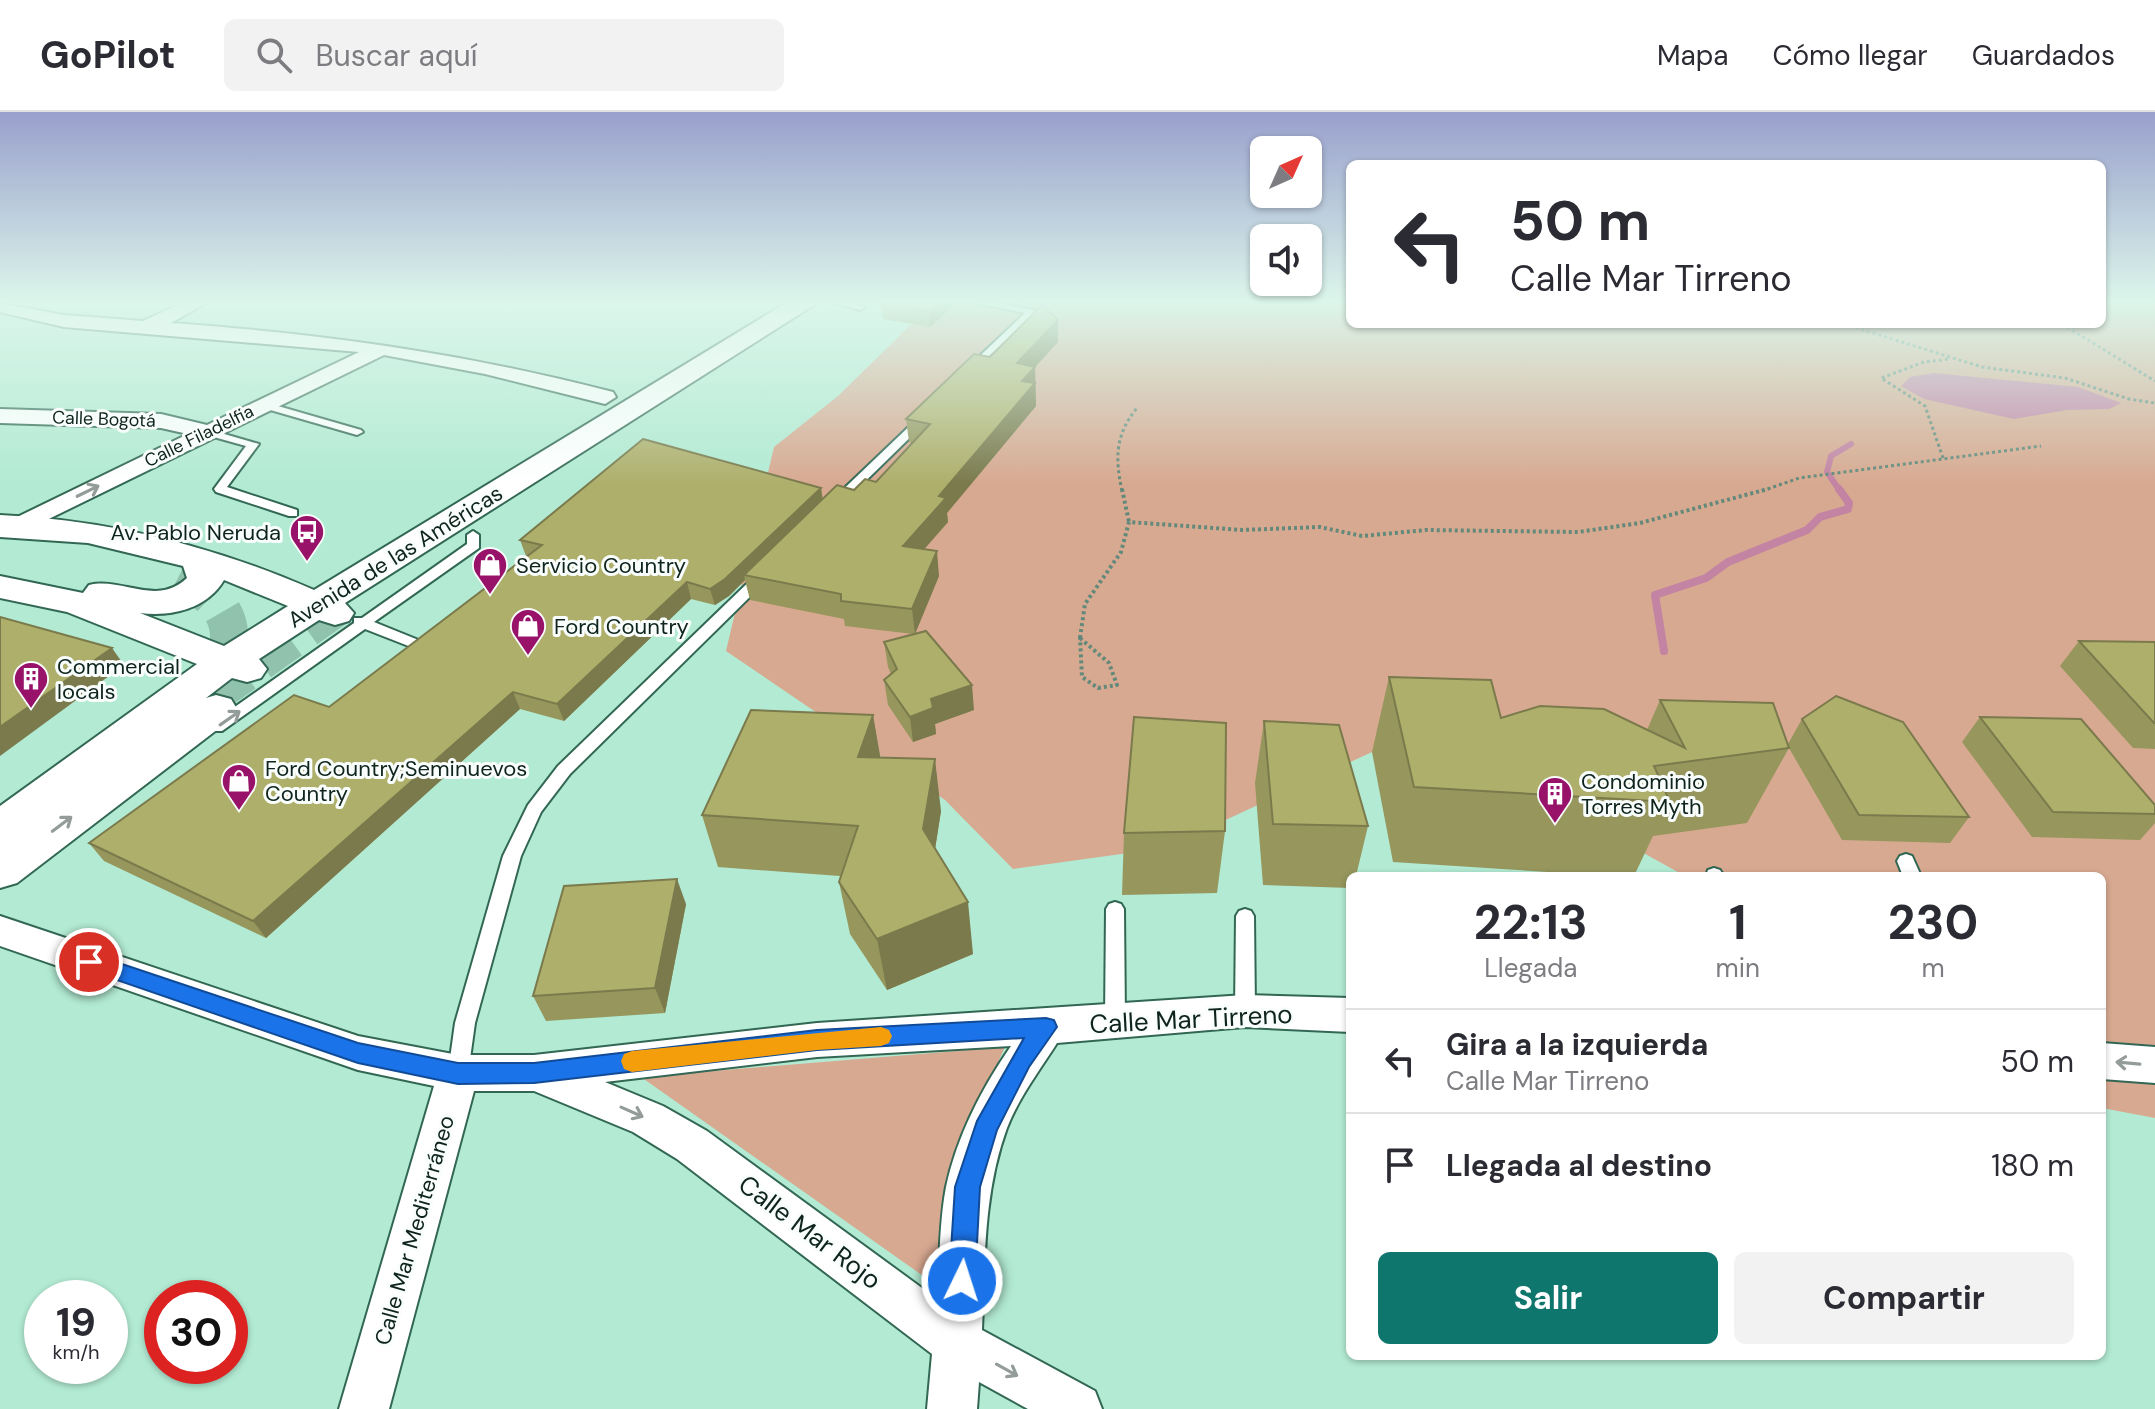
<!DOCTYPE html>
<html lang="es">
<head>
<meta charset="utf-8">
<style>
	body { margin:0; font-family:"DM Sans",sans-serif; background:#f2f2f3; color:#2b2b33; height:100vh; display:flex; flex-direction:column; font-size:30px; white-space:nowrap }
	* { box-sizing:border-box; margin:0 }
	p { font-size:26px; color:#7c7c81 }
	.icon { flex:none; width:44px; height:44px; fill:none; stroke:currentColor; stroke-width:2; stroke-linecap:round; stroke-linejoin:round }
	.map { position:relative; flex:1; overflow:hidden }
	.details { position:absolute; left:1346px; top:760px; width:760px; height:488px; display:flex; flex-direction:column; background:#fff; border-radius:12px; box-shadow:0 2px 6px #0004 }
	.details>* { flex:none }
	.guide { position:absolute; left:1346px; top:48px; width:760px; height:168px; border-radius:12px; box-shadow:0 2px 6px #0004; background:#fff; color:#2b2b33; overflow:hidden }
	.needle { width:52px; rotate:45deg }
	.controls { position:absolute; left:1250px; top:24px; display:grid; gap:16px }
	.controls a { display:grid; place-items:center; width:72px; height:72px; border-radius:12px; background:#fff; box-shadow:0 2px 6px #0004; font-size:40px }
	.speed { position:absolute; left:24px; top:1168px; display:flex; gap:16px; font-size:40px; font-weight:700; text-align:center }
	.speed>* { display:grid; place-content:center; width:104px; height:104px; border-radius:50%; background:#fff; box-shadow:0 2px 6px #0004; line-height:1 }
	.speed small { font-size:20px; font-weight:400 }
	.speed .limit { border:12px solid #d22; background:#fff; color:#111 }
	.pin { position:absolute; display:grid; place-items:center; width:68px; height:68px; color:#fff; margin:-34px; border:4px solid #fff; border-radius:50%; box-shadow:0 2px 8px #0007 }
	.me { position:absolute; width:88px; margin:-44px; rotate:4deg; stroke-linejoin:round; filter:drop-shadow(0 0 6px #0008) }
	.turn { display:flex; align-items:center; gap:28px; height:168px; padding:0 32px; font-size:36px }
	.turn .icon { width:104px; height:104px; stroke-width:2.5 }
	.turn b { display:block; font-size:56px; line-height:68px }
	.eta { display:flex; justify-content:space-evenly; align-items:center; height:136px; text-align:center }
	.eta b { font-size:48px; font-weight:700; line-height:56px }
	.cta { display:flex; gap:16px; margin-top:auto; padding:16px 32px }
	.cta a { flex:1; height:92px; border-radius:12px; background:#0f766e; color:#fff; font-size:32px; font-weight:700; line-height:92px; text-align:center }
	.cta a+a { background:#f2f2f3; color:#2b2b33 }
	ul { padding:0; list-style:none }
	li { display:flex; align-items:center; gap:24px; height:104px; padding:0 32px; border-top:2px solid #e1e1e2 }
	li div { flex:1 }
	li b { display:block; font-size:30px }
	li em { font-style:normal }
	header { display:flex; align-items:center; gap:48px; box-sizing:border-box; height:112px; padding:0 40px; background:#fff; border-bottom:2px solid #e1e1e2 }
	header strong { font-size:38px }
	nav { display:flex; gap:44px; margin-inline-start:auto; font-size:28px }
	.search { width:560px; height:72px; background:#f2f2f3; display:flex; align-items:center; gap:20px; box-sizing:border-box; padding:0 28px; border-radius:12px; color:#7c7c81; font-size:30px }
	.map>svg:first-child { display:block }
	.green { fill:#d8a991 }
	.water { fill:#c383a3 }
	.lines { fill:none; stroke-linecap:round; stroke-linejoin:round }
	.stream-far1 { stroke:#c383a3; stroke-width:6 }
	.stream { stroke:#c383a3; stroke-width:8 }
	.secondary-tunnel-far1 { stroke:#91c2ae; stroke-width:38; stroke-dasharray:38 19; stroke-linecap:butt }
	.secondary-tunnel { stroke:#91c2ae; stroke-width:48; stroke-dasharray:48 24; stroke-linecap:butt }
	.lane-casing { stroke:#326754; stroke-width:4 }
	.street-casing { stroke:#326754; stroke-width:4 }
	.secondary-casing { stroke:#326754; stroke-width:4 }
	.path-far1 { stroke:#62897a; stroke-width:3; stroke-dasharray:3 3; stroke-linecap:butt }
	.path { stroke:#62897a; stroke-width:4; stroke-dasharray:3 3; stroke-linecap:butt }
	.lane { fill:#fff; fill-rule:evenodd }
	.street { fill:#fff; fill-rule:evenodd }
	.secondary { fill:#fff; fill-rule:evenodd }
	.wall { fill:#96965d }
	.shaded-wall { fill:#7a7a4c }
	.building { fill:#afaf6c; stroke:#7a7a4c; stroke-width:2 }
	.oneway { stroke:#939c99 }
	.route { fill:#1a73e8; stroke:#114b97; stroke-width:2 }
	.slow { fill:#f59e0b }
	.labels { text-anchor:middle; stroke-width:6; stroke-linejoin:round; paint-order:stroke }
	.far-street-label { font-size:18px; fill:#0e241c; stroke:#f9fefc }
	.poi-label { font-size:22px; fill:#0e241c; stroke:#f9fefc; text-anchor:start }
	.street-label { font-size:22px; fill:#0e241c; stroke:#f9fefc }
	.near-street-label { font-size:26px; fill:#0e241c; stroke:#f9fefc }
</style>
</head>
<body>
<header>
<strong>GoPilot</strong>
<div class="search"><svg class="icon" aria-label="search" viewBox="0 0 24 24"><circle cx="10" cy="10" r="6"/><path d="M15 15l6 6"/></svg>Buscar aquí</div>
<nav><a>Mapa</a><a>Cómo llegar</a><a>Guardados</a></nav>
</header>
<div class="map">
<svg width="2155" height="1297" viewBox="0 0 2155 1297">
	<rect width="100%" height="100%" fill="#b2ead3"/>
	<!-- green -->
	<g class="green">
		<polygon points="933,191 1350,191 1350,212 2102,212 2102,191 2155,191 2155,1006 2102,996 2102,764 1685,764 1499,661 1372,640 1165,736 1013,757 945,688 726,539 774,335 838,284"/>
		<polygon points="1005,935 954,1045 936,1173 641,965"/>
	</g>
	<!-- water -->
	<polygon class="water" points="1934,261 2078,275 2121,291 2109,297 2067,298 2014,307 1924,287 1901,274 1910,265"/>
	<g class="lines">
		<!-- stream-far1 -->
		<polyline class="stream-far1" points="1840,379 1827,360 1831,344 1851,332"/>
		<!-- stream -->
		<polyline class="stream" points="1664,539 1655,483 1706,466 1728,450 1807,418 1820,405 1848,397 1849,391 1839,377"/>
		<!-- secondary-tunnel-far1 -->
		<g class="secondary-tunnel-far1">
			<path d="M179,464C238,494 243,530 204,582"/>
			<polyline points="167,616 337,495"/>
		</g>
		<!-- secondary-tunnel -->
		<polyline class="secondary-tunnel" points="162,620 170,614"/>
		<defs>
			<g id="lane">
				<polygon points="835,191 853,191 865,195 860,198"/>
				<polygon points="977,191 998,191 1037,199 970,262 965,259 966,257 1025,201"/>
				<polygon points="264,290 361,318 363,320 357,323 260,295 260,291"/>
				<polygon points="919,305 929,307 840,394 832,394 832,388"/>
				<polygon points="207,317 259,332 227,375 297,398 297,404 289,404 216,380 214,377 246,334 203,322 203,318"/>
				<polygon points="473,419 479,423 479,436 374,510 421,529 423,532 421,535 411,535 365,517 222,619 212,619 209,615 212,611 354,511 354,506 362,506 467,432 467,423"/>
				<polygon points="763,460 768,461 768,467 570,662 541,700 521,744 475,911 468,961 465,967 458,970 451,967 448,961 455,911 503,744 528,693 558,654 758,461"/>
				<polygon points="1906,742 1912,744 1921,764 1903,764 1897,749 1900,744"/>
				<polygon points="1714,756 1720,758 1724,764 1706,764 1708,758"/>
				<polygon points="1115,790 1121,792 1124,797 1125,909 1122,915 1115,917 1108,915 1105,909 1106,797 1109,792"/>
				<polygon points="1245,797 1251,799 1254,804 1255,899 1252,905 1245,907 1238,905 1235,899 1236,804 1239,799"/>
			</g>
			<g id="street">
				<path d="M0,191L64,203L143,209L182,191H206L171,211C325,222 463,241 613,280L616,285L605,292L485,262L384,243L18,422L9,419L5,414L9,409L188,322L161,316L0,311V297L161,302L207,313L359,240L64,215L0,200Z"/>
				<path d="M0,804L358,924L458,943H534L817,911L1245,883L1350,886V920L1245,915L1057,931C1040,958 1019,985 1007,1016C983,1081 985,1151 982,1218L1095,1279L1102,1297H1028L979,1270L977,1297H927L932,1242L677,1047L633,1020L534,979H474L389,1297H339L434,974L358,958L0,834ZM1011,934C982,976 957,1024 946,1075C939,1111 940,1150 937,1187L707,1019L663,994L605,970L817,945Z"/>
				<polygon points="2102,931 2155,935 2155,971 2102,967"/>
			</g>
			<path id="secondary" d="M786,191H817L345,491L354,501L349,509L335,513L319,508L259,547L267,557L261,566L247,570L232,566L206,586L216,583L231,587L237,597L231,607L17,771L0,776V694L197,552L67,500L0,486V464L83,481L89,473C123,465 156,495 187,466L183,454L88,431L0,425V403C110,408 213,434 314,478ZM224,468L288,494L224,534L140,501C171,505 207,497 224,468Z"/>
		</defs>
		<!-- lane casing -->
		<use href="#lane" class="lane-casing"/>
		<!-- street casing -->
		<use href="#street" class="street-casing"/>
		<!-- secondary casing -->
		<use href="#secondary" class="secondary-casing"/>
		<!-- path-far1 -->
		<g class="path-far1">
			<polyline points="1844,212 1982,255 2065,266 2129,287 2155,291"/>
			<polyline points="2062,212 2155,269"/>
			<polyline points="1943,346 1925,294 1881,266 1924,250 1950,247"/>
			<path d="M1122,379C1115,346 1115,323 1137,296"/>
			<polyline points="1762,379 1799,366 2041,334"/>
		</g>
		<!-- path -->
		<g class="path">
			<polyline points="1122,377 1129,410"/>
			<polygon points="1080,526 1109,551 1117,573 1098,576 1082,565"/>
			<polyline points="1080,526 1085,492 1121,440 1129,410 1242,418 1320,415 1362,424 1426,418 1578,420 1640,411 1768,377"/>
		</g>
		<!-- lane -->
		<use href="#lane" class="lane"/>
		<!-- street -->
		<use href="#street" class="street"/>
		<!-- secondary -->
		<use href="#secondary" class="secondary"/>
	</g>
	<!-- wall -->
	<g class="wall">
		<polygon points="881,192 953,194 930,215 883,207"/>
		<polygon points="1058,208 1058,230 1035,255 1036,294 947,401 948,410 924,437 939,464 915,522 974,598 935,612 936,622 913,630 888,593 884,568 891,562 888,555 884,530 913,522 845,514 844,507 750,488 745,468 729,484 715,493 691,487 564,609 520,597 266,826 104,749 89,731 329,595 526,444 520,428 821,376 823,388 876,370 912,331 909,330 906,307 990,245"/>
		<polygon points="2079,529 2155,530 2155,637 2133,636 2060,554"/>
		<polygon points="1389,565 1501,606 1647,618 1660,588 1788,632 1802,607 1969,705 1950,731 1842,728 1789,636 1747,711 1653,724 1634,764 1610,764 1393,750 1372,640"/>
		<polygon points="873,603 880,646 941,699 935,737 973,842 887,878 850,822 839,770 840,764 718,755 702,703"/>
		<polygon points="1980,605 2155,693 2155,711 2140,728 2032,725 1962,630"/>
		<polygon points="1264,609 1368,714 1356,764 1350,764 1350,776 1263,773 1255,671"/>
		<polygon points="1225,719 1217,781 1122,783 1124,721"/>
		<polygon points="686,792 665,901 546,909 533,884"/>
	</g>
	<!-- shaded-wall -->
	<g class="shaded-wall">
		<polygon points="939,191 953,191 953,194 930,215 929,200"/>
		<polygon points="1058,208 1058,230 1035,255 1036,294 947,401 948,410 906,458 903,434 939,384 1017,251"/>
		<polygon points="821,376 823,392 744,463 745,468 729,484 715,493 710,477"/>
		<polygon points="937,439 939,464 915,522 912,497"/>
		<polygon points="687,470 691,487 564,609 557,592"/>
		<polygon points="112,536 124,553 0,644 0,615"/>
		<polygon points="972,573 974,598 935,612 936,622 913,630 910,605 931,587"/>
		<polygon points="513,580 520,597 266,826 253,809"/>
		<polygon points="873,603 882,655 858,645"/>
		<polygon points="935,647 941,699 930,769 923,717"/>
		<polygon points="677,767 686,792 665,901 655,876"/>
		<polygon points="968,790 973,842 887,878 877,827"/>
	</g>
	<!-- building -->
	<g class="building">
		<polygon points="883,191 939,191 929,200 881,192"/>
		<polygon points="1042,193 1058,208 1017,251 1035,255 1022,269 1035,271 939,384 946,386 903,434 937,439 912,497 841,489 841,482 744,463 837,373 854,378 865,367 876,370 930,312 906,307 974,242 990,245"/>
		<polygon points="643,327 821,376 725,467 710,477 687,470 557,592 513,580 253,809 89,731 294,583 329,595 542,433 520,428"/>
		<polygon points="0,505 112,536 0,615"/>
		<polygon points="926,519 972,573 931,587 933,596 910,605 884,568 897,557 884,530"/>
		<polygon points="2079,529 2155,530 2155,611 2154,611"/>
		<polygon points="1389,565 1491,568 1501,606 1540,594 1604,597 1685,636 1660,588 1773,591 1789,636 1654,654 1670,690 1414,675"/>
		<polygon points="1836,584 1903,610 1969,705 1859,703 1802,607"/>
		<polygon points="751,598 873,603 858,645 935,647 923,717 968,790 877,827 839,770 858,714 702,703"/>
		<polygon points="1134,605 1226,611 1225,719 1124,721"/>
		<polygon points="1980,605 2081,607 2155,693 2155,702 2053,700"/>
		<polygon points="1264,609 1339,613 1368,714 1273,712"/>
		<polygon points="677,767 655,876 533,884 564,774"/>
	</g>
	<!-- one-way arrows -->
	<defs><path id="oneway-shaft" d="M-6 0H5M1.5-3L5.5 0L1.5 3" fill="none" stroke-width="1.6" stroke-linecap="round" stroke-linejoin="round" transform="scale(2)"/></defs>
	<g class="oneway">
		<use href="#oneway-shaft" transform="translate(88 379) rotate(-26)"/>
		<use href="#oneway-shaft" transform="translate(230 606) rotate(-35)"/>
		<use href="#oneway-shaft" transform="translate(62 712) rotate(-37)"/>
		<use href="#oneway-shaft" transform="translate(2128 951) rotate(-175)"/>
		<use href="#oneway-shaft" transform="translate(632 1000) rotate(24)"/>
		<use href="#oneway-shaft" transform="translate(1007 1258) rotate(29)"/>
	</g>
	<!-- sky -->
	<linearGradient id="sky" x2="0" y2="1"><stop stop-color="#99a0cc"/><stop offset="0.51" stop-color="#dcf6eb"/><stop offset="1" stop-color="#dcf6eb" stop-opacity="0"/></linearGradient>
	<rect width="2155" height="372" fill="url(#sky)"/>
	<!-- route -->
	<polygon class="route" points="89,841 358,931 458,951 534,951 817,918 1046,906 1054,908 1057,915 1029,955 997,1018 980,1075 975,1169 971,1178 962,1182 952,1178 949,1169 955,1075 977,1009 1024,926 817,938 534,971 458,972 358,951 82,856 79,850 82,844"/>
	<!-- slow -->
	<polygon class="slow" points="881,915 889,918 892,924 889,931 881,934 817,938 632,960 624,957 621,949 624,942 632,939"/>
	<!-- icons -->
	<defs>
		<symbol id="bus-pin" viewBox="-11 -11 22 30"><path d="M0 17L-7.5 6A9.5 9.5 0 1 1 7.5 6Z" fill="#971268" stroke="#f9fefc"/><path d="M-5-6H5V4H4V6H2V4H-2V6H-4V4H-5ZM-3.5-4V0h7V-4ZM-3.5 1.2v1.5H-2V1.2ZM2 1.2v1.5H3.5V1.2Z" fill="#fff"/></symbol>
		<symbol id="shop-pin" viewBox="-11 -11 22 30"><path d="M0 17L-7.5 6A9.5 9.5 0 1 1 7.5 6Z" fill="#971268" stroke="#f9fefc"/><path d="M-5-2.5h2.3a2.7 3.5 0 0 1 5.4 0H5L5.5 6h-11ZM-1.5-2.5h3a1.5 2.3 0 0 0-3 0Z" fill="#fff"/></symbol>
		<symbol id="building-pin" viewBox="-11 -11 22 30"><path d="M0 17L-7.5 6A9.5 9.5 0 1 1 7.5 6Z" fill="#971268" stroke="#f9fefc"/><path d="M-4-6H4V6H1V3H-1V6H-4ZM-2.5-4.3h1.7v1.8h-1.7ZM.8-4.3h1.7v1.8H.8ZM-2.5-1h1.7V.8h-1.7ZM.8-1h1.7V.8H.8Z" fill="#fff"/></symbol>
	</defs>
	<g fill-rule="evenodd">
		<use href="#bus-pin" x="287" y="400" width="40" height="54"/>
		<use href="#shop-pin" x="470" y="433" width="40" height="54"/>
		<use href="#shop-pin" x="508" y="494" width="40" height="54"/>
		<use href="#building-pin" x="11" y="547" width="40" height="54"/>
		<use href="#shop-pin" x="219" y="649" width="40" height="54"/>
		<use href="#building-pin" x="1535" y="662" width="40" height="54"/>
	</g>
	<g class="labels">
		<!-- far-street labels -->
		<g class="far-street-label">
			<text transform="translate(104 307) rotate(2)" y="6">Calle Bogotá</text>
			<text transform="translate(199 324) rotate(-26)" y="6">Calle Filadelfia</text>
		</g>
		<!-- poi labels -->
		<g class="poi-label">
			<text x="281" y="428" text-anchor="end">Av. Pablo Neruda</text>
			<text x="516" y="461">Servicio Country</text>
			<text x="554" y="522">Ford Country</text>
			<text x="57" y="562">Commercial<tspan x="57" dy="25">locals</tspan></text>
			<text x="265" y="664">Ford Country;Seminuevos<tspan x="265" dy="25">Country</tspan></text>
			<text x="1581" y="677">Condominio<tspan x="1581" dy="25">Torres Myth</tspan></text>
		</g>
		<!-- street labels -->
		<g class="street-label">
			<text transform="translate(395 444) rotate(-32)" y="8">Avenida de las Américas</text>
			<text transform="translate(414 1118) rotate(-74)" y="8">Calle Mar Mediterráneo</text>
		</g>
		<!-- near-street labels -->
		<g class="near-street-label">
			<text transform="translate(1191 907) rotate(-3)" y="9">Calle Mar Tirreno</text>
			<text transform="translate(810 1120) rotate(37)" y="9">Calle Mar Rojo</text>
		</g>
	</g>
</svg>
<div class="controls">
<a><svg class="needle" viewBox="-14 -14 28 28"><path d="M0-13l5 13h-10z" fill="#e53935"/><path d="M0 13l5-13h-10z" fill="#7c7c81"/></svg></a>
<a><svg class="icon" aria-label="sound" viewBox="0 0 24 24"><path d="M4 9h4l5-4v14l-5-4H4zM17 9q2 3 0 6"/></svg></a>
</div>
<div class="speed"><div>19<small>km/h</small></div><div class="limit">30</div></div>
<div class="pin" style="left:89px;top:850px;background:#d93025"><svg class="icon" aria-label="arrive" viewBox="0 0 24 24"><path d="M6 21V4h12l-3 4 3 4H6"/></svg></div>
<svg class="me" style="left:962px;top:1169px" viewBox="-20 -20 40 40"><circle r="17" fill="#1a73e8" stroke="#fff" stroke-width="3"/><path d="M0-11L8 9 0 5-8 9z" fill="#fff"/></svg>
<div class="guide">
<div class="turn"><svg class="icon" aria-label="left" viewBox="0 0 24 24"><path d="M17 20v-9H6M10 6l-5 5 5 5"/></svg><div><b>50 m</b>Calle Mar Tirreno</div></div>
</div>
<section class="details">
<div class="eta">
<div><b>22:13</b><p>Llegada</p></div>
<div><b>1</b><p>min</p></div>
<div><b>230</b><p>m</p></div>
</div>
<ul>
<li><svg class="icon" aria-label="left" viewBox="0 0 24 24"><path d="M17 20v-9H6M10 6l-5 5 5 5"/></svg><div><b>Gira a la izquierda</b><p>Calle Mar Tirreno</p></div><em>50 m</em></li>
<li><svg class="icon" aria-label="arrive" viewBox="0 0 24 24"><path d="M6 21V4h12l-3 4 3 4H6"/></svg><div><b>Llegada al destino</b></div><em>180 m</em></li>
</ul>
<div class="cta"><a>Salir</a><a>Compartir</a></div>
</section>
</div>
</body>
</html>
